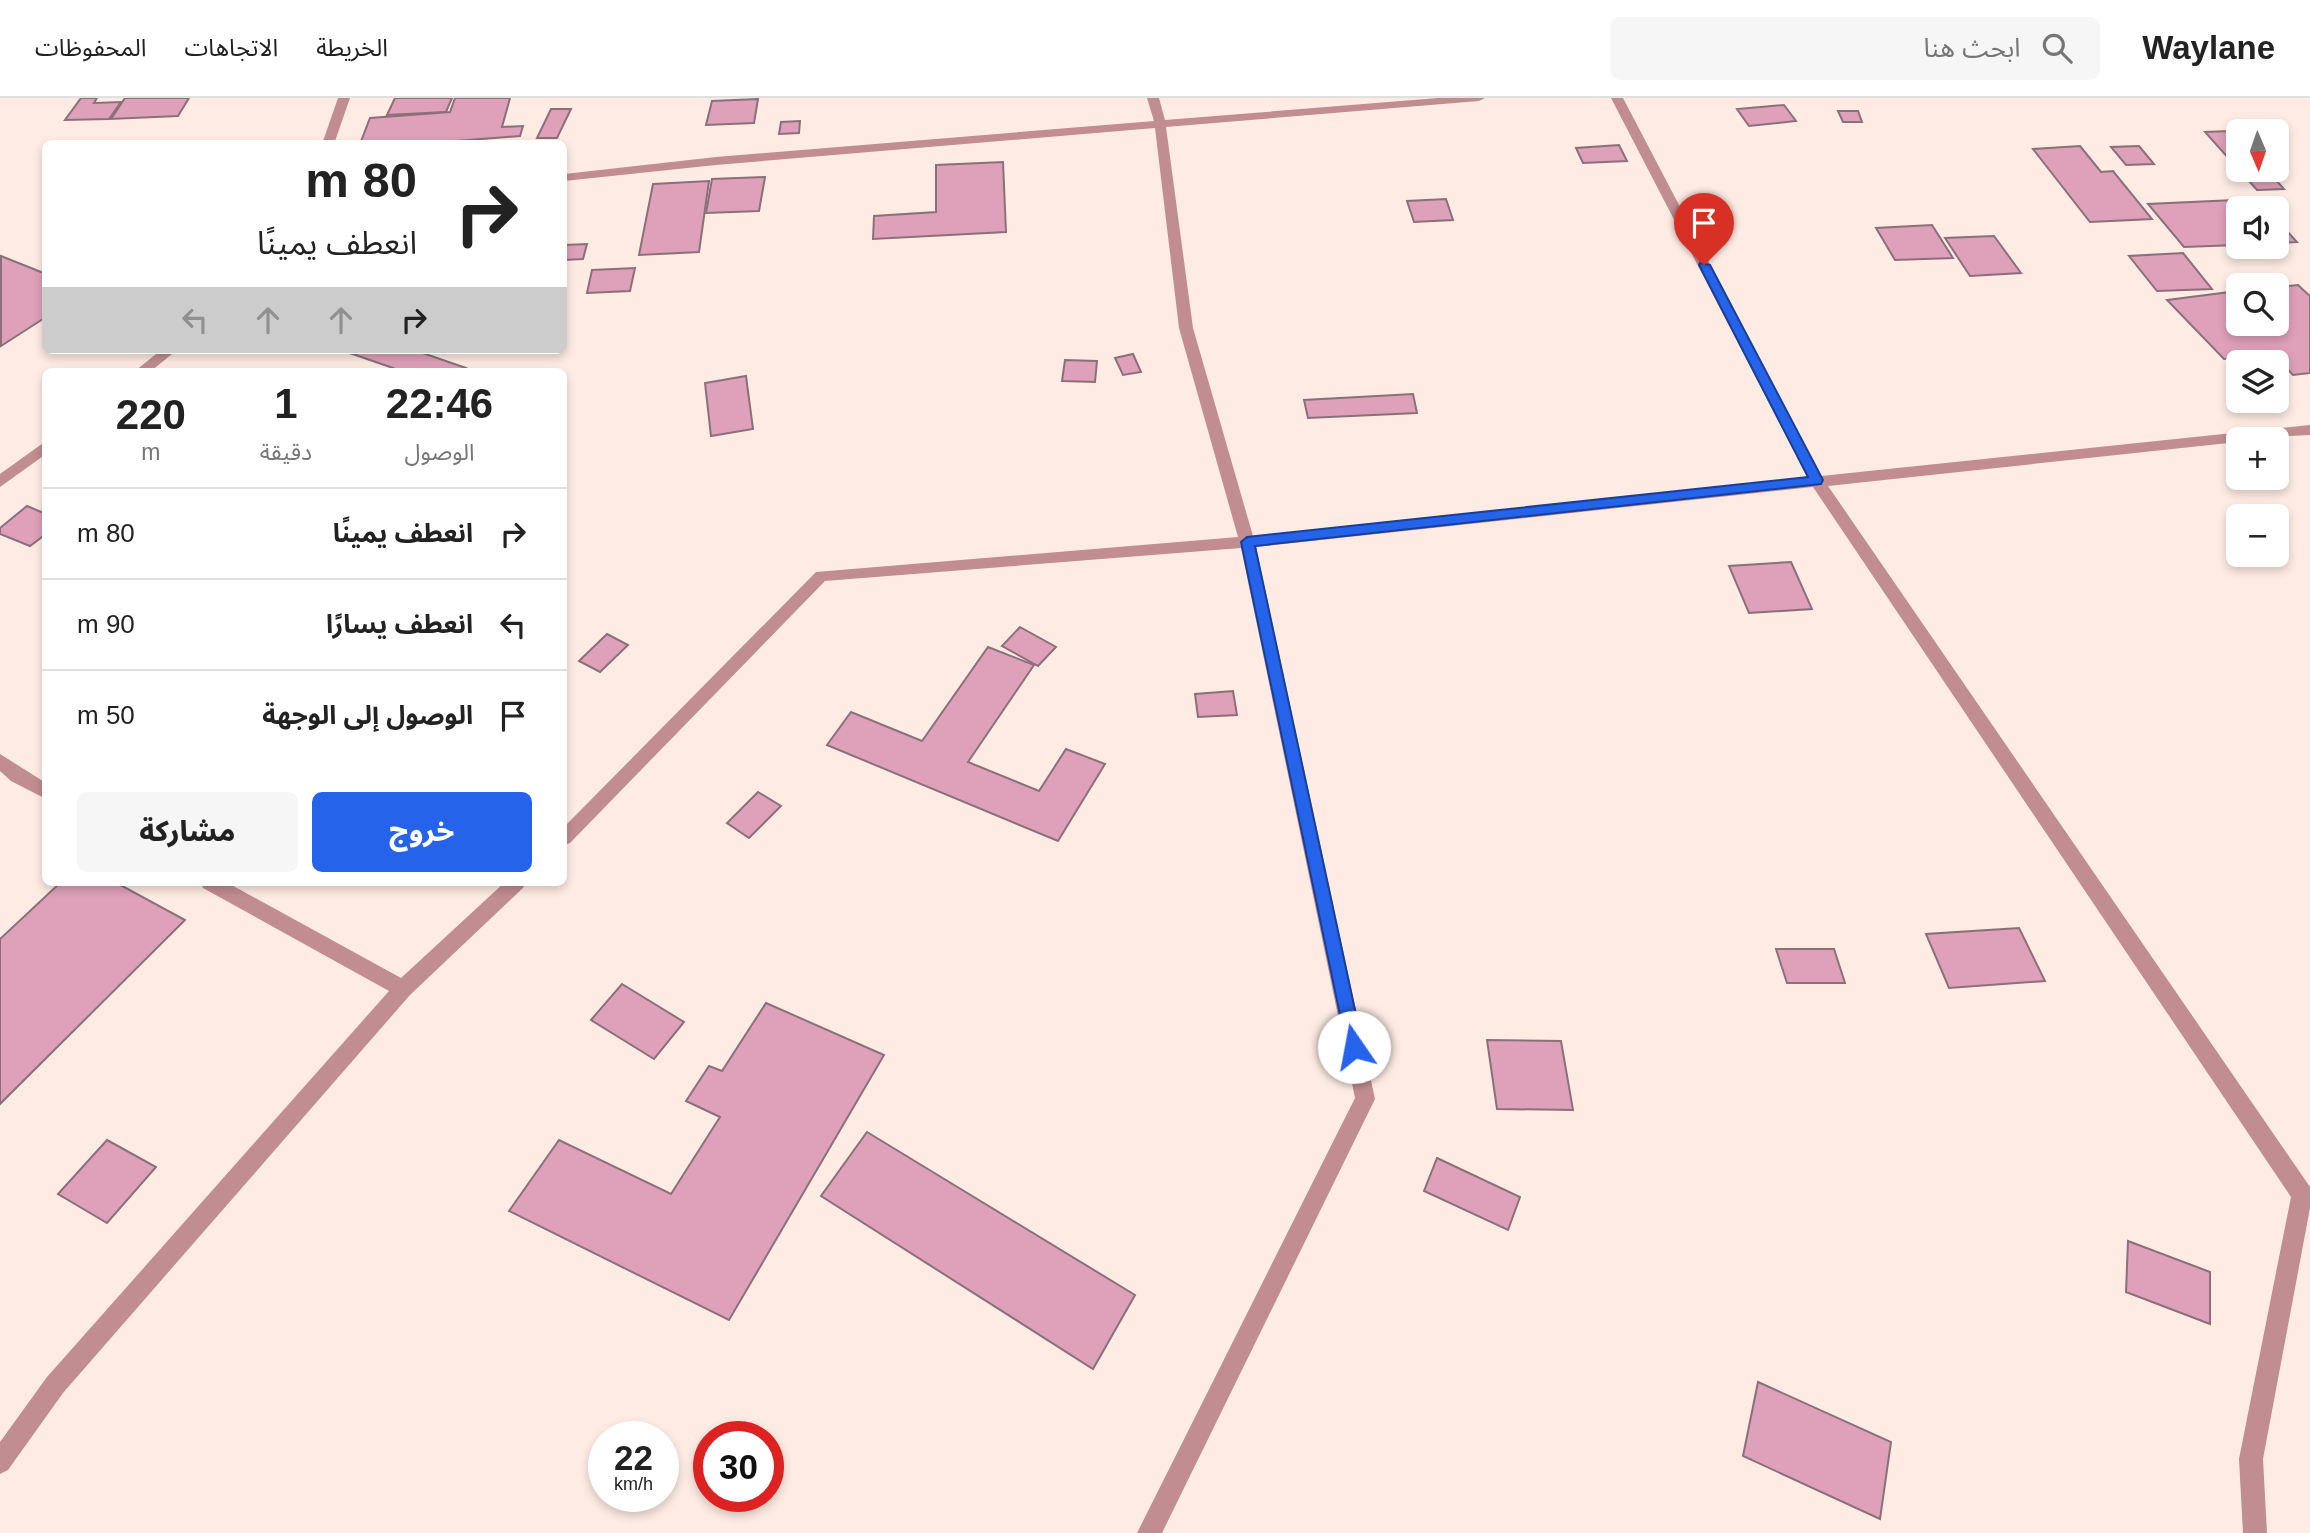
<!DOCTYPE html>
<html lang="ar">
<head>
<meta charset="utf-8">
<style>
	body { margin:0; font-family:Arial,"Noto Sans Arabic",sans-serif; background:#f6f6f6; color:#222; direction:rtl; height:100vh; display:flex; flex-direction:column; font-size:26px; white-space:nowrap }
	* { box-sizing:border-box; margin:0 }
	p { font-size:23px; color:#767676 }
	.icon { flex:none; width:38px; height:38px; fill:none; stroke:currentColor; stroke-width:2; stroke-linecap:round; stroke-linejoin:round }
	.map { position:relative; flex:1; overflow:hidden; direction:ltr }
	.side { position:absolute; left:42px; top:270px; width:525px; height:518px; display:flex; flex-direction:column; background:#fff; border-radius:10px; box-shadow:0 4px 10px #0003; direction:rtl }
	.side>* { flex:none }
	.hud { position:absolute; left:42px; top:42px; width:525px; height:214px; border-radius:10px; box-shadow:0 4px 10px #0003; direction:rtl; background:#fff; color:#222; overflow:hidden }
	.needle { width:46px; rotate:178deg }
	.tools { position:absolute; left:2226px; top:21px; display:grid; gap:14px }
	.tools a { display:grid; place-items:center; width:63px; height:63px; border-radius:10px; background:#fff; box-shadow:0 4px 10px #0003; font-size:35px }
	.speed { position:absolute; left:588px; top:1323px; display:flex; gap:14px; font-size:35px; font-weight:700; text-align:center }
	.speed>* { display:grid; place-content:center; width:91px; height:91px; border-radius:50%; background:#fff; box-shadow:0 4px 10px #0003; line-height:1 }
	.speed small { font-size:18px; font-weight:400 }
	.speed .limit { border:10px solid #d22; background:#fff; color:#111 }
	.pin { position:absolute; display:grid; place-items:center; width:60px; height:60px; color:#fff; margin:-72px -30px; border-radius:50% 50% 50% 0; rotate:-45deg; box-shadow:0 0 7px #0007 }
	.pin .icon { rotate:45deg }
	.me { position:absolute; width:77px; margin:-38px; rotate:348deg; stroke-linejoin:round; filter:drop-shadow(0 0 5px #0008) }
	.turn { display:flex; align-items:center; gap:24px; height:147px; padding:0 35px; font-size:32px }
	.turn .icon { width:91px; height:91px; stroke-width:2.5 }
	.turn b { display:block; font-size:49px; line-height:60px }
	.lanes { display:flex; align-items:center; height:66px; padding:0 35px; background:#0003; justify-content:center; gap:35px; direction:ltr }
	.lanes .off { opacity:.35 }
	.eta { display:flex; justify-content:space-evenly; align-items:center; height:119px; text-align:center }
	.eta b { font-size:42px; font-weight:800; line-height:49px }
	.button { display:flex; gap:14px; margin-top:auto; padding:14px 35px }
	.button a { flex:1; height:80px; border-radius:10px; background:#2563eb; color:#fff; font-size:28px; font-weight:800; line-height:80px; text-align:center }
	.button a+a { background:#f6f6f6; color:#222 }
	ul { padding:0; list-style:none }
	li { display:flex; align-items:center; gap:21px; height:91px; padding:0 35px; border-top:2px solid #e0e0e0 }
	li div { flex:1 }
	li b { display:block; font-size:26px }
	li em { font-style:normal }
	header { display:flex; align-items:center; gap:42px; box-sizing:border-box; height:98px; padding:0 35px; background:#fff; border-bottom:2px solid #e0e0e0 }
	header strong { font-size:33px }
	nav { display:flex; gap:38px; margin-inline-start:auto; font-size:24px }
	.search { width:490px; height:63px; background:#f6f6f6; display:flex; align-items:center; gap:18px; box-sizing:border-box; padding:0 24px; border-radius:10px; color:#767676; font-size:26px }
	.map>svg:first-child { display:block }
	.building { fill:#dfa0b9; stroke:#8b707a; stroke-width:2 }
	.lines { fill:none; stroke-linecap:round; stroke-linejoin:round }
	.minor { fill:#c18d91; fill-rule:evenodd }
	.route { fill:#2563eb; stroke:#184099; stroke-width:2 }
</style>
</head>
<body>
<header>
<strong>Waylane</strong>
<div class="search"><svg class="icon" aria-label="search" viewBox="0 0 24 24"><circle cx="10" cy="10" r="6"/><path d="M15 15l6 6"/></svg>ابحث هنا</div>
<nav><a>الخريطة</a><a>الاتجاهات</a><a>المحفوظات</a></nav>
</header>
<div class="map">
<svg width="2310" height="1435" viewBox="0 0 2310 1435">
	<rect width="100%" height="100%" fill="#feece4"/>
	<!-- building -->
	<g class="building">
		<polygon points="81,0 97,0 94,5 121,4 109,21 65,22"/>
		<polygon points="125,0 189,0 178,18 111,21"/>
		<polygon points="395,0 452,0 446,14 387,17"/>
		<polygon points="455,0 510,0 502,29 523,28 520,38 418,46 360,46 370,20 450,14"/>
		<polygon points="758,1 754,25 706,27 712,3"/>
		<polygon points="1784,7 1796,23 1749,28 1737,11"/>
		<polygon points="551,11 571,11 557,40 537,40"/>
		<polygon points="1838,13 1858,13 1862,24 1843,24"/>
		<polygon points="800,23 799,35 779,36 781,24"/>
		<polygon points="2231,33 2238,41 2238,71 2205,34"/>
		<polygon points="1619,47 1627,63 1583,65 1576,50"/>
		<polygon points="2080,48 2101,74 2113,73 2152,121 2090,124 2033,51"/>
		<polygon points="2139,48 2154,66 2126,67 2111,49"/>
		<polygon points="1003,64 1006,134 873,141 874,118 936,114 936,67"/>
		<polygon points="2239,72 2267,72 2284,91 2257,92"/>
		<polygon points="765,79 759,113 706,115 712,81"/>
		<polygon points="709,83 699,154 639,157 653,86"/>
		<polygon points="1446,101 1453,122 1414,124 1407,103"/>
		<polygon points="2257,101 2266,110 2238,110 2238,147 2184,149 2148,106"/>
		<polygon points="2277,122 2297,144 2277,145"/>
		<polygon points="1932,127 1953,160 1895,162 1876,130"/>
		<polygon points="1994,138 2021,175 1970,178 1945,140"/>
		<polygon points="587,146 583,161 564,162 564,147"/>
		<polygon points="2183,155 2212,191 2157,193 2129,158"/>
		<polygon points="1,158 46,176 46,219 1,248"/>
		<polygon points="635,170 630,193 587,195 592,172"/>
		<polygon points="2298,187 2310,198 2310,275 2293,277 2273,256 2224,261 2167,202 2238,193 2238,226 2277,226 2277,189"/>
		<polygon points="341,252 414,252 466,270 463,273 390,273 393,270"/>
		<polygon points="1133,256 1141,274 1123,277 1115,260"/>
		<polygon points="1065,262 1097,263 1095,284 1062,283"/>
		<polygon points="746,278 753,331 711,338 705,285"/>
		<polygon points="1413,296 1417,315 1308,320 1304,302"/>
		<polygon points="27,408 46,416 46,436 30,448 0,436 0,430"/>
		<polygon points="1791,464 1812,511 1749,515 1729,468"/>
		<polygon points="1020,529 1056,549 1038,568 1002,548"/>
		<polygon points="607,536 628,547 600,574 579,563"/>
		<polygon points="988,549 1034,567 968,664 1039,693 1066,651 1105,666 1058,743 827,647 851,614 922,643"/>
		<polygon points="1233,593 1237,617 1198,619 1195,596"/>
		<polygon points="758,694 781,708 749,740 727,725"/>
		<polygon points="61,784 115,784 185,822 0,1006 0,841"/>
		<polygon points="2019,830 2045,883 1949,890 1926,836"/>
		<polygon points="1776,851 1834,851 1845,885 1787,885"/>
		<polygon points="622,886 684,924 654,961 591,922"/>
		<polygon points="766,905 884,957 729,1222 509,1113 559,1042 671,1096 720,1019 686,1003 709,968 722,973"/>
		<polygon points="1487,942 1561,943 1573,1012 1497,1011"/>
		<polygon points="867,1034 1135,1197 1093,1271 821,1098"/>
		<polygon points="107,1042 156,1069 107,1125 58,1096"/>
		<polygon points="1437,1060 1520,1099 1508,1132 1424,1093"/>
		<polygon points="2128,1143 2210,1174 2210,1226 2126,1194"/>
		<polygon points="1758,1284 1891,1344 1880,1421 1743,1358"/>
	</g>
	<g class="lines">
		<!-- minor -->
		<g class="minor">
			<polygon points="338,0 350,0 334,46 322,46"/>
			<polygon points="1147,0 1159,0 1165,22 1438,0 1485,0 1479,3 1166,29 1193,230 1253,438 1808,380 1611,0 1623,0 1821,378 2310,327 2310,337 2238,341 2238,344 1828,388 2310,1089 2310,1110 2263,1361 2267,1435 2243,1435 2239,1361 2291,1099 1813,389 1256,449 1375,1001 1162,1435 1137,1435 1355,1000 1241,450 825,483 570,745 564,747 564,729 816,474 1238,439 1179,230 1155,30 716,67 564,83 564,76 716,59 1154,23"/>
			<polygon points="161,252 177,252 151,273 135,273"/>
			<polygon points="46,343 46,356 0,389 0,376"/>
			<polygon points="0,656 46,685 46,701 11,683 0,673"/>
			<polygon points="200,784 226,784 401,880 505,784 526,784 523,790 410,897 63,1295 8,1372 0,1376 0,1344 47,1279 389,893 203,790"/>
		</g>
	</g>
	<!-- route -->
	<polygon class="route" points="1700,165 1710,167 1823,382 1821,386 1255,448 1363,949 1360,955 1354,957 1348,955 1241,444 1247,439 1808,379 1699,167"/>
</svg>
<div class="tools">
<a><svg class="needle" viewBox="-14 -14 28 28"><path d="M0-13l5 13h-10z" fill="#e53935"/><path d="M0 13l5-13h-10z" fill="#767676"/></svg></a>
<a><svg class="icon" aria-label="sound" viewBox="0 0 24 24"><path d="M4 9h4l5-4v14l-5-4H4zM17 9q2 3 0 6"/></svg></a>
<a><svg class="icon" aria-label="search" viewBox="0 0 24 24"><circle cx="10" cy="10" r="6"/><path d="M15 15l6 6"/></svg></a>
<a><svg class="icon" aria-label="layers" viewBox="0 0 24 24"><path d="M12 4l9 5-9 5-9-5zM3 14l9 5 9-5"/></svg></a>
<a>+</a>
<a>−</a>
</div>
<div class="speed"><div>22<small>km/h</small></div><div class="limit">30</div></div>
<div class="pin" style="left:1704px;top:167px;background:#d93025"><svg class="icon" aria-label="arrive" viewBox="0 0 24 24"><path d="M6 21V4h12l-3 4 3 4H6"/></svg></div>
<svg class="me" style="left:1354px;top:949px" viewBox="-20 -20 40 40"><circle r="19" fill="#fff"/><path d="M0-13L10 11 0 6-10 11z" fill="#2563eb"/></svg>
<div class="hud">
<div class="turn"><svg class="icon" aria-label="right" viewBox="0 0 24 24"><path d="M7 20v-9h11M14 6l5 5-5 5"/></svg><div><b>80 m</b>انعطف يمينًا</div></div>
<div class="lanes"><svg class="icon off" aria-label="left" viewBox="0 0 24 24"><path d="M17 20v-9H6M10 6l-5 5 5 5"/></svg><svg class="icon off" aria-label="ahead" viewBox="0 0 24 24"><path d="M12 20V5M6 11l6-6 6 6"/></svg><svg class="icon off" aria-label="ahead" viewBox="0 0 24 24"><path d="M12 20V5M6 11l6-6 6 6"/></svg><svg class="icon" aria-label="right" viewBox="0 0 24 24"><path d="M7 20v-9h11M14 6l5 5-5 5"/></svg></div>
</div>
<section class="side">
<div class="eta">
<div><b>22:46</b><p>الوصول</p></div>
<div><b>1</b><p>دقيقة</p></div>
<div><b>220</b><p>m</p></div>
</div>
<ul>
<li><svg class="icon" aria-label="right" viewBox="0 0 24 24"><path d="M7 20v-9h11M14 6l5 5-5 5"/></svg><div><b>انعطف يمينًا</b></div><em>80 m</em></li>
<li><svg class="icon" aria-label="left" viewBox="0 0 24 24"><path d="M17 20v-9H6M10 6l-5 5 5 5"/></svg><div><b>انعطف يسارًا</b></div><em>90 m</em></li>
<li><svg class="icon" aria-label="arrive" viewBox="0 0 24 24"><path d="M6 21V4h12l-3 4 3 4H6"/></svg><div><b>الوصول إلى الوجهة</b></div><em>50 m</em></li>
</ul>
<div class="button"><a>خروج</a><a>مشاركة</a></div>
</section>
</div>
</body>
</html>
